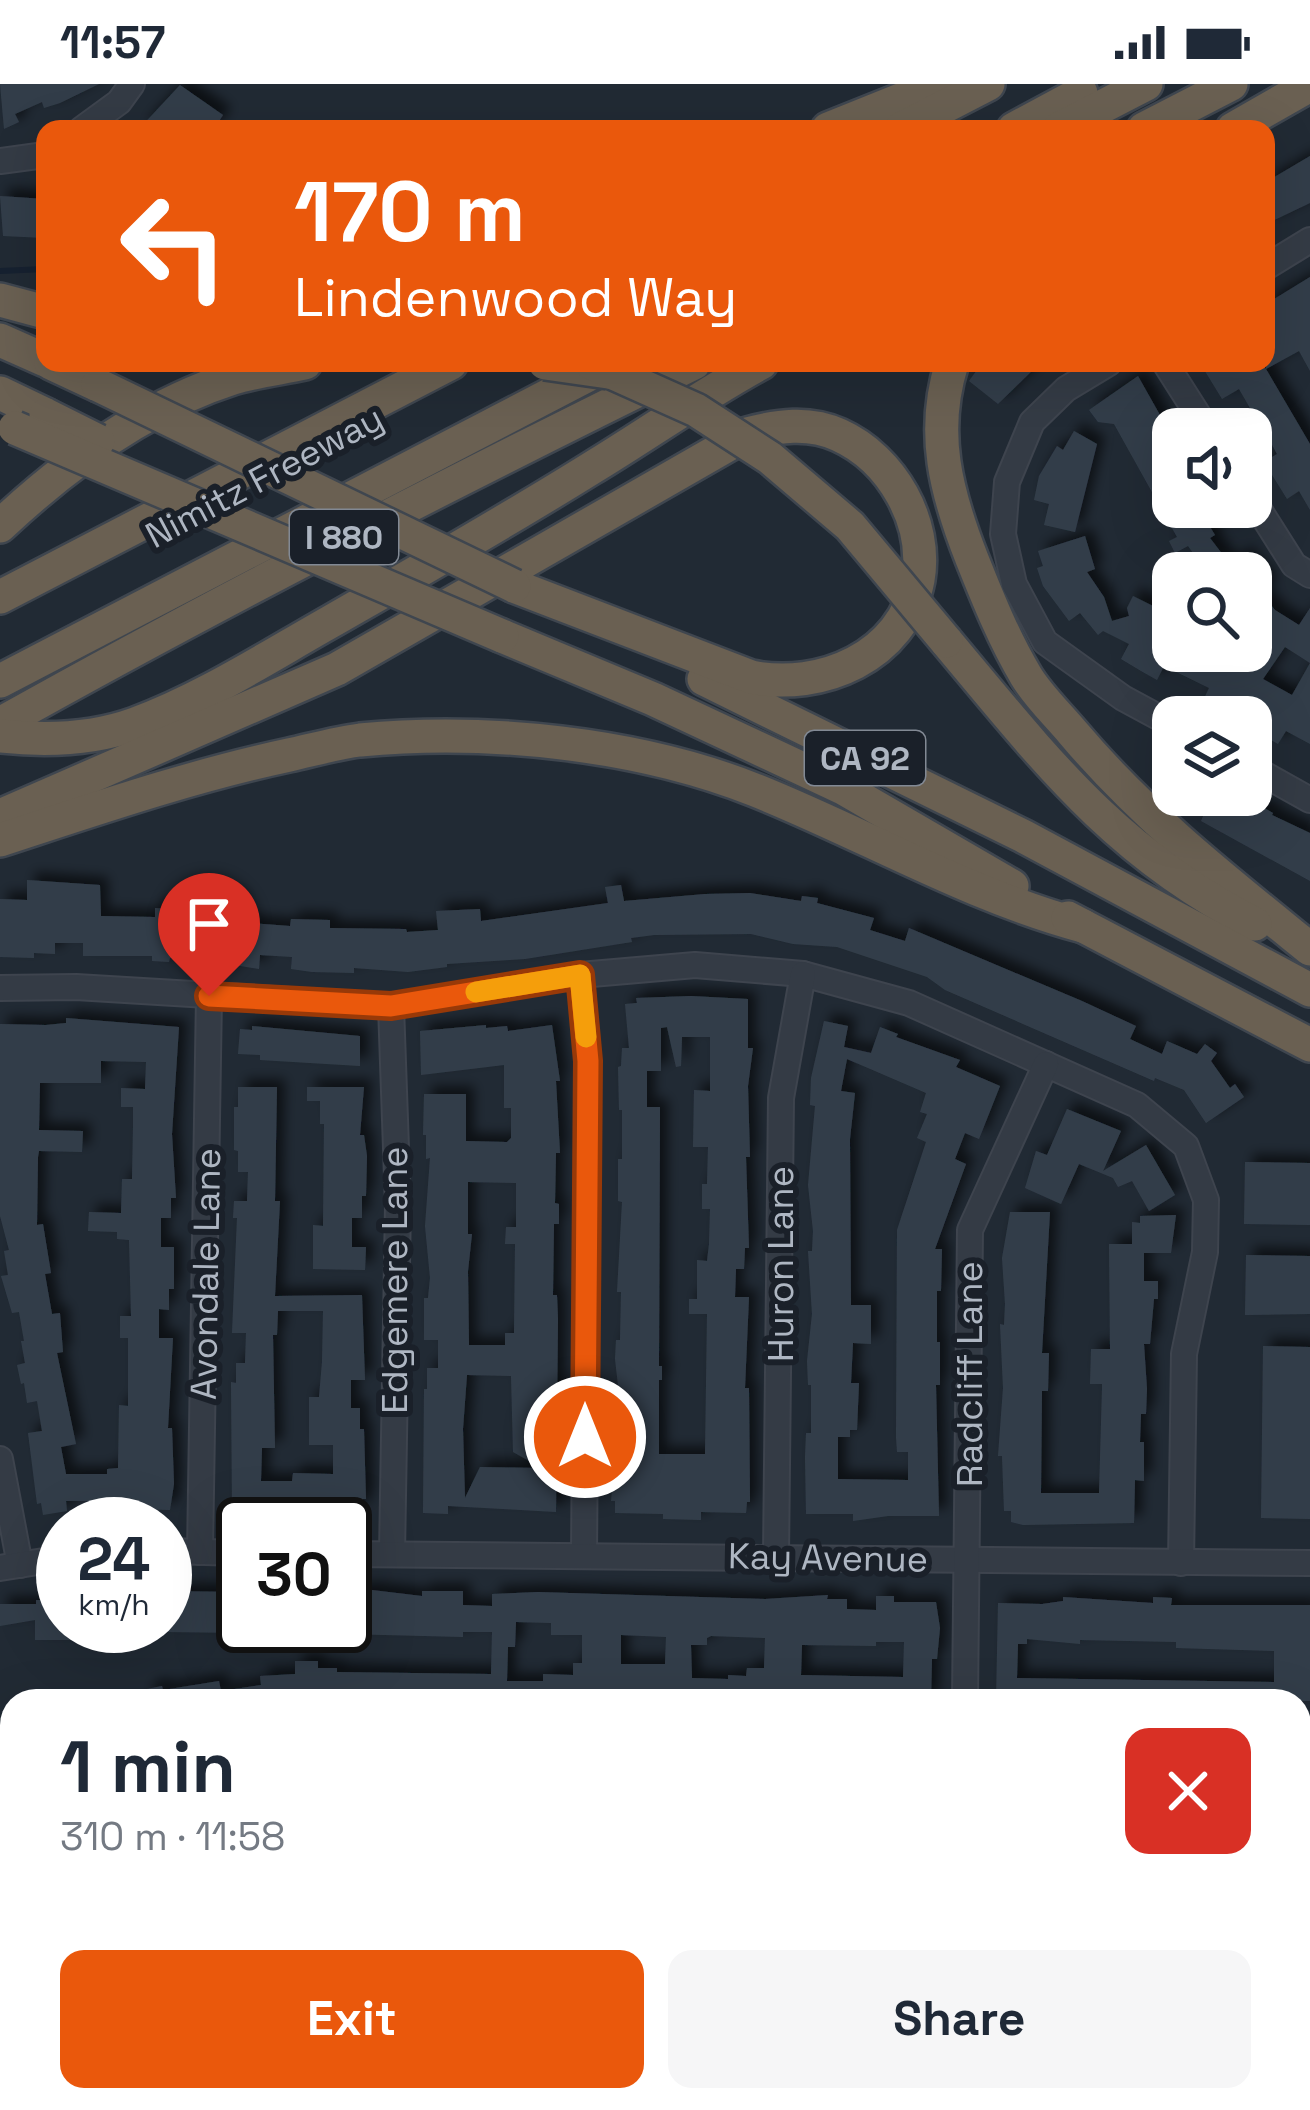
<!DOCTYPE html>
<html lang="en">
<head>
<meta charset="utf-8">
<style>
	body { margin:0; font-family:"Space Grotesk",sans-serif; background:#f6f6f7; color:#1f2937; height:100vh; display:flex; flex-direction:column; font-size:45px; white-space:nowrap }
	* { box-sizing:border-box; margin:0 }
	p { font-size:39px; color:#747a83 }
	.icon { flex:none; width:66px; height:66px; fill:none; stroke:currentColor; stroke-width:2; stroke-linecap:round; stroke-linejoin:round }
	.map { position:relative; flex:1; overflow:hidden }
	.details { position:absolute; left:0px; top:1605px; width:1311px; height:423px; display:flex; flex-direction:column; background:#fff; border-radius:36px 36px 0 0; box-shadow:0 12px 48px #0002 }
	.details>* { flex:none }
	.hud { position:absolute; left:36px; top:36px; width:1239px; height:252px; border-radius:24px; box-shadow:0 12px 48px #0002; background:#ea580c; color:#fff; overflow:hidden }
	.fabs { position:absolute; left:1152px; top:324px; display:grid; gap:24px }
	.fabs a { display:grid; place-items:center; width:120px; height:120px; border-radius:24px; background:#fff; box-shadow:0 12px 48px #0002; font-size:60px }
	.speed { position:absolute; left:36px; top:1413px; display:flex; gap:24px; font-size:60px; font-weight:700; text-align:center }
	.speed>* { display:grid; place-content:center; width:156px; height:156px; border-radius:50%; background:#fff; box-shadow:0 12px 48px #0002; line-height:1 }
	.speed small { font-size:30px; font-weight:400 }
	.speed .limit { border:6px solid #111; border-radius:18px; background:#fff; color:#111 }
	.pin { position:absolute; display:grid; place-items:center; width:102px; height:102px; color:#fff; margin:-123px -51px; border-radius:50% 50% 50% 0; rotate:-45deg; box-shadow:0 0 12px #0007 }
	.pin .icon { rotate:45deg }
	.me { position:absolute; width:132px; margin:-66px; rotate:0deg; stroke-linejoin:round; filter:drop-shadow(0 0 9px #0008) }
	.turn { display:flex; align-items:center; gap:42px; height:252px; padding:0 60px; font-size:54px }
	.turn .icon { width:156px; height:156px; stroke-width:2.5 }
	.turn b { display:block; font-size:84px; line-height:102px }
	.round { display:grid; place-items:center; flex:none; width:126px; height:126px; border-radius:24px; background:#f6f6f7 }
	.head { display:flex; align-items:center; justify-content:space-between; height:204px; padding:0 60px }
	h1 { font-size:72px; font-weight:700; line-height:90px }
	.button { display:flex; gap:24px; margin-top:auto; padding:24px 60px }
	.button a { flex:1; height:138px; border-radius:24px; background:#ea580c; color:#fff; font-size:48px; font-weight:700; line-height:138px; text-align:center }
	.button a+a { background:#f6f6f7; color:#1f2937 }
	.status { display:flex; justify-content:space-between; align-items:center; height:84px; padding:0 60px; background:#fff; direction:ltr }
	.status svg { height:33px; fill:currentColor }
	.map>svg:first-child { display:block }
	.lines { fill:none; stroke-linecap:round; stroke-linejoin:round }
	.stream { stroke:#162130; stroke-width:6 }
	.building { fill:#333e4a; fill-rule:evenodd; filter:url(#shadow) }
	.minor-casing { stroke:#3e444e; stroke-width:28 }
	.highway-casing { stroke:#3f464f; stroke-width:38 }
	.minor { stroke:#343b45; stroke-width:24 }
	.highway { stroke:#6a6052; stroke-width:33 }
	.highway-bridge-casing { stroke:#3f464f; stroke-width:38; stroke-linecap:butt }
	.highway-bridge { stroke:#6a6052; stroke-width:33 }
	.route-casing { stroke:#983908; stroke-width:30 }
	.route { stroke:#ea580c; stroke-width:21 }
	.slow { stroke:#f59e0b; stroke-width:21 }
	.labels { text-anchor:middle; stroke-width:12; stroke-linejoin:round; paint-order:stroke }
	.shield { fill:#1a2029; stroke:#828994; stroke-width:3 }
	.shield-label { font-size:33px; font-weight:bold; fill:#aeb6c2 }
	.street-label { font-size:36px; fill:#aeb6c2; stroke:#1a2029 }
</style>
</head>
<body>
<div class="status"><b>11:57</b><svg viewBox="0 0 49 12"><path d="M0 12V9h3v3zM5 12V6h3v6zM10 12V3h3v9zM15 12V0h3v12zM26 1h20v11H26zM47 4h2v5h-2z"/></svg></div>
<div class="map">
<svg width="1310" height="2026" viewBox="0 0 1310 2026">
	<defs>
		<filter id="shadow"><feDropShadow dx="8" dy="-8" stdDeviation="6" flood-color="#0009"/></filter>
	</defs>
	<rect width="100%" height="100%" fill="#212a34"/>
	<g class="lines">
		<!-- stream -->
		<polyline class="stream" points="0,187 45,185"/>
	</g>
	<!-- building -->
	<g class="building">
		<polygon points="0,0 99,0 60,19 44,24 42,18 15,30 19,38 4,45"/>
		<polygon points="180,1 223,31 214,45 139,45"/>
		<polygon points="1310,72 1310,119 1266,140 1266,98"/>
		<polygon points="0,112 45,115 45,154 3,152"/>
		<polygon points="1310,193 1310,287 1299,267 1266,285 1310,360 1310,426 1299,407 1287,415 1264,378 1277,370 1264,346 1251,354 1251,345 1231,345 1254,331 1239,305 1222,315 1200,279 1262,279 1266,285 1266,220"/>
		<polygon points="982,279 1040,279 998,320 969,297"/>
		<path d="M1138,292L1169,347L1157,354L1173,381V423H1221L1204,433L1215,451L1210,454L1230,480L1244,470L1270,501L1261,509L1275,526L1299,541L1310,524V660L1286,647L1278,660L1262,651L1269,638L1245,625L1241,633H1228L1202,619L1209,604L1164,582L1157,596L1141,587L1121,575L1129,560L1103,547L1098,551L1080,529L1069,537L1043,502L1037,484L1043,482L1038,467L1085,452L1095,485L1087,488L1104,513L1112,537L1129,532L1127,524L1133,512L1161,526L1156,547L1173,556V567H1208L1238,583L1259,552L1251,543V489H1218L1210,479L1204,484L1188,462L1175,469L1169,457L1177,453L1114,340L1098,338L1089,326ZM1285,563L1310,579L1292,611L1263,595Z"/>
		<polygon points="1074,347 1097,360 1075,448 1044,441 1049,420 1034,416 1039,392 1057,362 1063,366"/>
		<polygon points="1212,711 1232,711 1257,724 1259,721 1273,729 1272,731 1310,749 1310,797 1201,737"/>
		<polygon points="27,796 100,801 101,832 155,833 155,824 186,826 188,809 204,810 203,815 238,817 237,838 290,842 291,835 330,836 330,844 406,845 407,848 438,846 436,827 480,825 481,837 608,819 605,803 621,801 624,817 705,810 750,809 801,817 802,812 818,814 817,819 874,834 870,846 905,857 909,844 1082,917 1136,942 1130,955 1162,970 1167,957 1197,970 1205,960 1217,969 1211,977 1230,1004 1235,1000 1244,1013 1206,1039 1184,1006 1155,994 1154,997 945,906 927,893 837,863 793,860 751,850 654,851 631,854 632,858 525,875 447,880 447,883 408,888 354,884 354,889 312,888 291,885 292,873 260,871 259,885 197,875 170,874 169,878 152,877 152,872 83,872 83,859 55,859 55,870 34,869 34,874 0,873 0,815 27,816"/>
		<path d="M691,912L748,915V964H753L748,1002L750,1073H746L749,1164H745L744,1185H736L735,1213H749L745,1304H749L750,1418H747L746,1429L701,1428V1436L663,1435V1430L615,1429V1417H611L620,1319L615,1275L616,1256H620L621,1208H617L622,1118L618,1117V1075H622V1026H619L618,983L621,982L622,964H629L625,920L637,919L636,914ZM667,943L676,983L681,982L682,953H710V1007L694,1006L693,1063H708L707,1100H702V1125H710L709,1160L707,1177L697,1176V1215H689V1230H707L705,1370H659V1296H662V1282H659L660,1023H647V987H661V944Z"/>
		<path d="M66,934L179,943L172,1050L176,1114H171V1134H161V1163H174V1205H169V1226L159,1225V1254H173L168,1344H172L174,1400L170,1426L134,1425L126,1430H109V1417H66L67,1427L43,1431L41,1419L37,1420L28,1349L42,1347L37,1317L27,1319L24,1299L21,1300L17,1281L25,1279L21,1257H24L19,1228L12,1229L1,1192L8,1191L4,1167L9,1166L0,1132V940L46,941L66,939ZM101,977L146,978L145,1005L121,1004V1023H133V1042L132,1095H122L121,1129L89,1128L88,1147L117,1148V1155L129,1156L131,1232H120V1254H128V1322L119,1321L118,1384L107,1385V1390H66L61,1363L76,1360L57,1269L63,1268L60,1229L52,1230L45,1190L51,1189L43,1140L37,1141L38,1073L39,1067L82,1068L83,1047L39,1046L40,999H101Z"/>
		<path d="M824,937L848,942L844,963L871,969L880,943L898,950L896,953L960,976L956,983L1000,1002L979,1055L965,1049L955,1075L966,1080L935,1165H942L941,1207H937V1258H940V1301H936L939,1432H888L853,1437V1430H806L805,1373L806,1349H811V1301H808L807,1277L812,1230L808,1167H812L813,1147L808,1101L815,1022L810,1021L811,994ZM847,975L926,1009L920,1028L927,1030L917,1054L926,1058L897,1146L896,1353L897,1368H908V1396L838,1395V1353H850V1346H857L859,1299H851L853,1259L871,1260V1221H851L850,1055L855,1009L841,1007Z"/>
		<path d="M486,941V944L507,942L508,947L552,941L560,997H556L560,1069H556L555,1119L559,1120V1140H554L553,1211H557L558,1235L556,1428L448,1422V1430L423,1429L424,1305H427V1284H438V1256H424V1214H428L430,1194L425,1142L430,1074L426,1075V1051H423L424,1010H466V1057L507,1058L511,1054V1024H504V981L421,991L420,947ZM468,1098L516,1099V1143H506L505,1160H515L514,1249H505V1261H469L468,1187L472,1150H468ZM467,1291L511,1292L513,1368L542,1384L480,1383L465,1414L463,1345Z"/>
		<polygon points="252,942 360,952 360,982 260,976 260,971 238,970 240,945 252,946"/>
		<path d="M238,1003H277L275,1117H280L275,1212L362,1211L365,1296H351V1324H360V1345H364L366,1415H363V1426L317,1425V1429H295V1432H278V1425H232L231,1298L236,1299V1279H245L246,1249H232L237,1134H233L234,1117H247L248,1088H238V1067L234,1066V1023H238ZM278,1227H323L322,1278L319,1313H309V1361H333V1390L293,1389L292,1397H261L262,1364H275L273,1251H277Z"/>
		<polygon points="307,1003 364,1003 360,1051 364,1051 367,1072 366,1112 362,1112 362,1134 352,1134 352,1163 366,1163 365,1186 313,1185 313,1141 323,1142 324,1040 320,1040 320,1017 307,1017"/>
		<polygon points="1067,1025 1121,1047 1103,1087 1146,1061 1175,1111 1149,1127 1132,1097 1118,1103 1113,1094 1079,1080 1061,1120 1025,1104 1036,1067 1047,1071"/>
		<polygon points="1245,1078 1310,1079 1310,1141 1244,1140"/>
		<polygon points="1010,1128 1050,1128 1042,1269 1049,1269 1048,1307 1042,1307 1041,1409 1099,1409 1102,1304 1102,1300 1090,1300 1091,1265 1110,1265 1109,1160 1132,1160 1132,1138 1140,1139 1140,1132 1176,1131 1171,1169 1144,1169 1144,1197 1158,1197 1158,1215 1154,1215 1150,1260 1144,1260 1147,1305 1146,1330 1141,1330 1140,1358 1144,1358 1144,1397 1135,1396 1134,1439 1023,1441 1011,1438 1011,1427 1004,1427 1002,1372 998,1372 1003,1304 1000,1240 1004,1241 1005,1220 1002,1174"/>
		<polygon points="1246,1171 1310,1172 1310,1230 1245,1231"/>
		<polygon points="1263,1262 1310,1263 1310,1435 1261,1434"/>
		<path d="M372,1506L422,1512V1507H463V1521L492,1522V1510L538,1508L765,1515L828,1511L827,1515H847V1525L876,1526V1512H894V1518H936L940,1544L937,1575H932L931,1617H145L147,1605L162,1602L163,1606L219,1597L221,1607L261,1601L260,1592L295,1590V1577H318V1584H337V1588L491,1590L492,1548H463V1553L345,1550V1507ZM516,1538L551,1539V1551H582V1579H573V1591L543,1590V1597H507L508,1563H515ZM621,1551L666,1553L665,1580H621ZM711,1552L765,1554L764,1584H747L746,1592L728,1591V1595L692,1594L691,1561H707V1554ZM876,1558H904L903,1593L801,1591L802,1561L876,1562Z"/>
		<polygon points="165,1507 243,1508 243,1549 165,1548"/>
		<path d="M1063,1513L1153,1519V1513L1172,1514L1171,1521H1310V1617H996L998,1519L1042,1520L1063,1517ZM1027,1555L1080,1560V1556L1176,1558V1564L1274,1567V1598L1017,1594L1018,1560H1027Z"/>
		<polygon points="36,1516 63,1516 63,1542 72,1542 71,1556 35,1556 35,1536 0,1542 0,1520 36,1520"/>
	</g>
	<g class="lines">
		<defs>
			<g id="minor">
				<polyline points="82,45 119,18 132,0"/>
				<polyline points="0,77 45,71"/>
				<polyline points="1266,183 1310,156"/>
				<polyline points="1109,279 1066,305 1032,338 1007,398 1003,450 1014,500 1045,558 1123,614 1173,641"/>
				<polyline points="1165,279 1207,345"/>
				<polyline points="1251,413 1294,481 1310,491"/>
				<polyline points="1251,683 1310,716"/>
				<polyline points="580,891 588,977 584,1471"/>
				<polyline points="0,904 76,903 391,922 580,891 695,881 803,890 909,919 1137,1021 1186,1062 1206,1116 1205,1168 1184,1270 1181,1479"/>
				<polyline points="391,922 398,1121 392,1470"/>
				<polyline points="0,1375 20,1481"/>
				<polyline points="165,1467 243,1469"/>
				<polyline points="200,1468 209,912"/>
				<polyline points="345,1470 1310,1479"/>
				<polyline points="776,1472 781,1014 803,890"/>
				<polyline points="0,1484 63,1474"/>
				<polyline points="965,1617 970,1146 1046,980"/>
				<polyline points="1299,1692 1310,1692"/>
				<polyline points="1299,1715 1310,1716"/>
				<polyline points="0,1727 12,1725"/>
				<polyline points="0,1754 12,1752"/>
				<polyline points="1299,1926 1310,1928"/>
				<polyline points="549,2016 549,2026"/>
				<polyline points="752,2026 752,2016"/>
			</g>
			<g id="highway">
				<polyline points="828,45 940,0"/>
				<polyline points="901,45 988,0"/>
				<polyline points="1014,45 1081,9"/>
				<polyline points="1059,45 1146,0"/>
				<polyline points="1144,45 1231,0"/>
				<polyline points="1233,45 1310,1"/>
				<polyline points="0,216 45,228"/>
				<polyline points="0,256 45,276"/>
				<polyline points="51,279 98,301"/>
				<path d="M952,279C930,348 946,409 972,475C988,515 1004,555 1026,592C1038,612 1057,630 1073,649C1142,731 1226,797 1310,865"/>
				<polyline points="0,309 46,331"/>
				<path d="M0,442C66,380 145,322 233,294C256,287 282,284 305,279"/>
				<polyline points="0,513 451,279"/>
				<polyline points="502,552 653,615 843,704 1012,802"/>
				<path d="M946,557C1044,674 1115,769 1255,840"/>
				<polyline points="704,595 1023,752 1310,906"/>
				<polyline points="0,597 609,280"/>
				<path d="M0,640C228,512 460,394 694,279"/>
				<path d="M0,652C46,657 91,656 135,640C203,615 268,573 330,538C417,488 505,438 590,385C648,350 702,311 761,279"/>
				<path d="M0,732L337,585L747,350C777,342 809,337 839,351C892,375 928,438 918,496C903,573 821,607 751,593L514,502"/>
				<path d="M0,756C95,725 191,692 289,671C312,666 336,659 360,656C486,644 637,659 755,706C865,750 968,811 1083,842"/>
				<polyline points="1068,834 1310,961"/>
			</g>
		</defs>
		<!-- minor casing -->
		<use href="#minor" class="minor-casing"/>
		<!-- highway casing -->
		<use href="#highway" class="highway-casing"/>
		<!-- minor -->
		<use href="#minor" class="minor"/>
		<!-- highway -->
		<use href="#highway" class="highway"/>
		<defs>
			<g id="highway-bridge">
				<polyline points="545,279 608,288"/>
				<polyline points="591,279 696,326 770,374 850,442 946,557"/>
				<polyline points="98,301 514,502"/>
				<polyline points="46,331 98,357"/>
				<polyline points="15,344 502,552"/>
			</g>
		</defs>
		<!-- highway-bridge casing -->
		<use href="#highway-bridge" class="highway-bridge-casing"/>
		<!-- highway-bridge -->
		<use href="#highway-bridge" class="highway-bridge"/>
	</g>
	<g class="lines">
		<defs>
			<polyline id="route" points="209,912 391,922 580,891 588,977 585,1353"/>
		</defs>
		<!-- route casing -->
		<use href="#route" class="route-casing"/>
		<!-- route -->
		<use href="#route" class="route"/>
		<!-- slow -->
		<polyline class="slow" points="476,908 580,891 586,953"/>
	</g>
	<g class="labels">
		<!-- shield labels -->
		<g class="shield">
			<rect x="290" y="426" width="108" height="54" rx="9"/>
			<rect x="805" y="647" width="120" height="54" rx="9"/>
		</g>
		<g class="shield-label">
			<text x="344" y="465">I 880</text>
			<text x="865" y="686">CA 92</text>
		</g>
		<!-- street labels -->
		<g class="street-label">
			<text transform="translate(264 392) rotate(-28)" y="13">Nimitz Freeway</text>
			<text transform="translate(780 1180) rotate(-90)" y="13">Huron Lane</text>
			<text transform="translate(205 1190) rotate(-89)" y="13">Avondale Lane</text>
			<text transform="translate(394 1196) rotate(-90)" y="13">Edgemere Lane</text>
			<text transform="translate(969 1290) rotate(-90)" y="13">Radcliff Lane</text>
			<text transform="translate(828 1473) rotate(1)" y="13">Kay Avenue</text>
		</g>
	</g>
</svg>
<div class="fabs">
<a><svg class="icon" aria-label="sound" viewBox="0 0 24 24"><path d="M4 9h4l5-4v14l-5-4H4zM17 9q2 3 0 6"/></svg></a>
<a><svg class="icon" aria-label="search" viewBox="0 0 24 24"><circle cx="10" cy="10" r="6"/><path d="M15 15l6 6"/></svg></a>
<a><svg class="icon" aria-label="layers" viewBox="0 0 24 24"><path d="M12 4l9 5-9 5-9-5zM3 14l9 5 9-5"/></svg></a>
</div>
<div class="speed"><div>24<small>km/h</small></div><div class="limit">30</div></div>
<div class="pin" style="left:209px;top:912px;background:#d93025"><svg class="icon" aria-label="arrive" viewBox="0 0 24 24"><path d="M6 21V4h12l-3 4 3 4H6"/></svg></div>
<svg class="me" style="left:585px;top:1353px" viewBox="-20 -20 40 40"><circle r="17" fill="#ea580c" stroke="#fff" stroke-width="3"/><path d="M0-11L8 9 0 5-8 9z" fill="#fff"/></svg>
<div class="hud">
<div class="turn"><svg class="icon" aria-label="left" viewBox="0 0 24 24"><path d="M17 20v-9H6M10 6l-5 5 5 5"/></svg><div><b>170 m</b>Lindenwood Way</div></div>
</div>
<section class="details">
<div class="head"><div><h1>1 min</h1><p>310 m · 11:58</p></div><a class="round" style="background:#d93025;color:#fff"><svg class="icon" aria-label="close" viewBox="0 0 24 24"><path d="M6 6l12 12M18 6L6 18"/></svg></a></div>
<div class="button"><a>Exit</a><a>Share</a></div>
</section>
</div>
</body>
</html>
